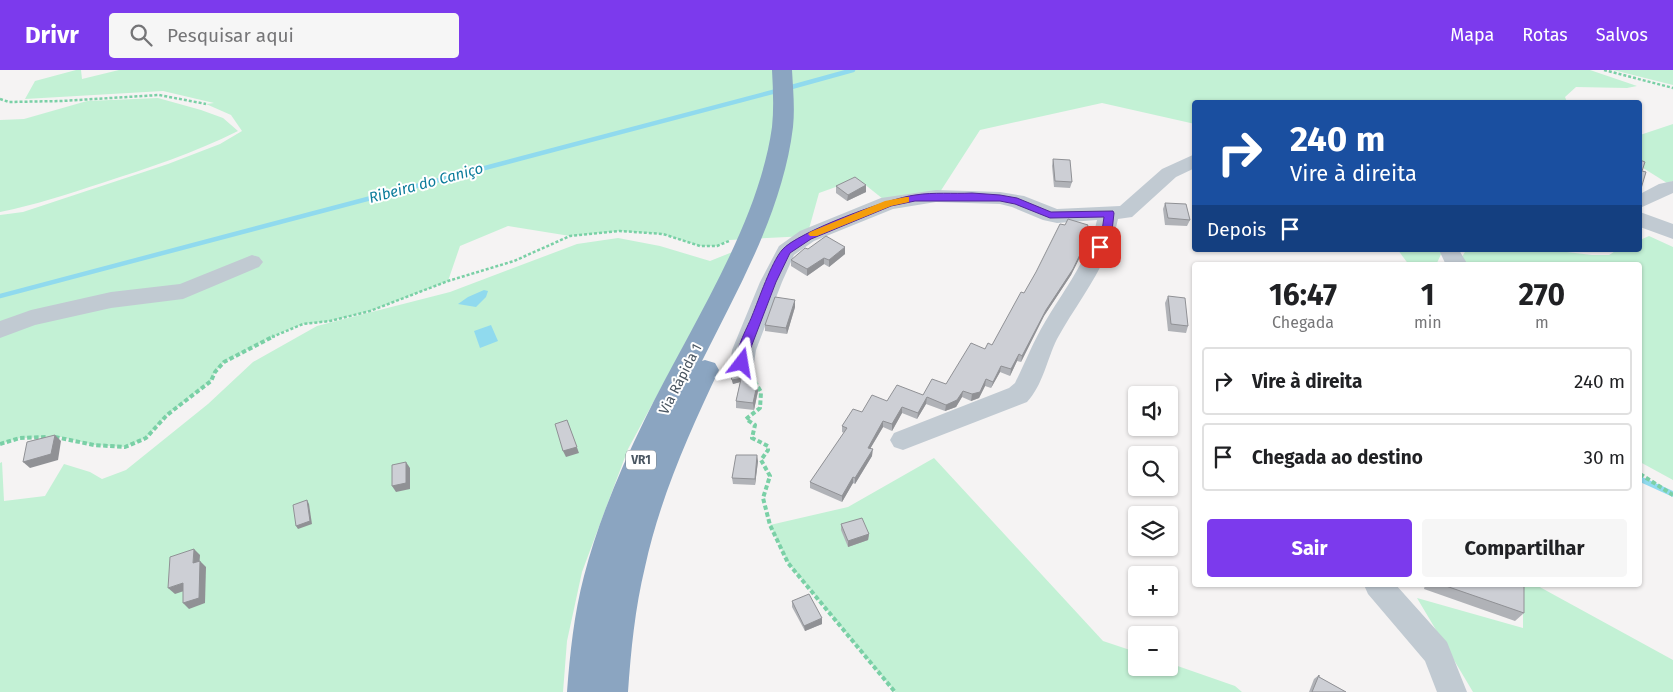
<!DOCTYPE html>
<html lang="pt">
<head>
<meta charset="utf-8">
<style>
	body { margin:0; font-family:"Fira Sans",sans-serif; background:#f6f6f6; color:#202124; height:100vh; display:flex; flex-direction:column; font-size:19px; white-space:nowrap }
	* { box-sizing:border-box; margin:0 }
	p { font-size:16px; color:#757577 }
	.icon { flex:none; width:28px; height:28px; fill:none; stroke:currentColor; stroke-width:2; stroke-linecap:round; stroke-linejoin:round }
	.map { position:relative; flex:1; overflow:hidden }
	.sheet { position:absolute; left:1192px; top:192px; width:450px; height:325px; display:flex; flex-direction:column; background:#fff; border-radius:5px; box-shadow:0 1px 4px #0004 }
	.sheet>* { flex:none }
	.top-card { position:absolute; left:1192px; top:30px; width:450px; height:152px; border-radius:5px; box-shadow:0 1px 4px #0004; background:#1a4fa0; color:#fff; overflow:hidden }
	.controls { position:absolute; left:1128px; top:316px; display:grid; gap:10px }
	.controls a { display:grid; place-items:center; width:50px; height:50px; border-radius:5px; background:#fff; box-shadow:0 1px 4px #0004; font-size:25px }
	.pin { position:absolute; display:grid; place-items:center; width:42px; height:42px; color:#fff; margin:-21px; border-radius:10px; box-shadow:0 2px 8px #0006 }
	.me { position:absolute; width:55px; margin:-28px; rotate:14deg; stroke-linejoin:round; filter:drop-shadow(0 0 4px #0008) }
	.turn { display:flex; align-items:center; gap:18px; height:105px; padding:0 15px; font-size:22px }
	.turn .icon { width:65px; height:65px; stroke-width:2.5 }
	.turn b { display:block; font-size:35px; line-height:42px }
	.then { display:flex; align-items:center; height:48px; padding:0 15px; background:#0003; gap:10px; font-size:19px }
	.eta { display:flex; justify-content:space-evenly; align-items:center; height:85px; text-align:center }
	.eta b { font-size:30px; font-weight:700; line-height:35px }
	.button { display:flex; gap:10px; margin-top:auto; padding:10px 15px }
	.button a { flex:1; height:58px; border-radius:5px; background:#7c3aed; color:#fff; font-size:20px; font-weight:700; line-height:58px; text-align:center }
	.button a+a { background:#f6f6f6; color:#202124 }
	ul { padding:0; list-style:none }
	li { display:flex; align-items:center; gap:15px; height:68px; margin:0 10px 8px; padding:0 5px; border:2px solid #e0e0e0; border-radius:5px }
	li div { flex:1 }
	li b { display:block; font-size:19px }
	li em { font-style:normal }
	header { display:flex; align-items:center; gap:30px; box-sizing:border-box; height:70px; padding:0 25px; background:#7c3aed; color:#fff }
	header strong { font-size:24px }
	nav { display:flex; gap:28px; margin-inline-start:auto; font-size:18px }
	.search { width:350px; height:45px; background:#f6f6f6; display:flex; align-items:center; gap:12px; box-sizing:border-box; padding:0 18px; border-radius:5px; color:#757577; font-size:19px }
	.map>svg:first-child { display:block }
	.green { fill:#c3f1d5 }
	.water { fill:#90daee }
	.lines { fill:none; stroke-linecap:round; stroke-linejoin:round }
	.stream-far1 { stroke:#90daee; stroke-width:4.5 }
	.stream { stroke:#90daee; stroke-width:5.5 }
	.path-far1 { stroke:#7ad0a6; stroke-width:2.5; stroke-dasharray:3 2; stroke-linecap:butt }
	.path { stroke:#7ad0a6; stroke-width:4; stroke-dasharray:4.5 2.5; stroke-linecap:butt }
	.minor { fill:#c1cad2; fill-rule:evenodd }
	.highway { fill:#8ba5c1; fill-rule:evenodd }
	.wall { fill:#b0b2b7 }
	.shaded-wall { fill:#909195 }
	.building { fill:#cdcfd5; stroke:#909195 }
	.route { fill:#7c3aed; stroke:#51269a }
	.slow { fill:#f59e0b }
	.labels { text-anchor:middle; stroke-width:4; stroke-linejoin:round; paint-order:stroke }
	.shield { fill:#fff; stroke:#808990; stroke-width:1 }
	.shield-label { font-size:12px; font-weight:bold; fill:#4a5661 }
	.street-label { font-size:14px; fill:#4a5661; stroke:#fff }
	.water-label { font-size:15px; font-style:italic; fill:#0c7c9b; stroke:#fff }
</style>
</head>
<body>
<header>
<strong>Drivr</strong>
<div class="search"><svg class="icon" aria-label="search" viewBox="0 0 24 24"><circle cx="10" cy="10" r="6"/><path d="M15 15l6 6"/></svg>Pesquisar aqui</div>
<nav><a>Mapa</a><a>Rotas</a><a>Salvos</a></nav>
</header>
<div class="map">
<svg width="1673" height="622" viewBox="0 0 1673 622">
	<rect width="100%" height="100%" fill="#f5f3f3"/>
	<!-- green -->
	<g class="green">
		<polygon points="76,0 81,0 82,9 119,0 1590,0 1637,16 1627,18 1576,17 1565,27 1567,32 1195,32 1195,54 1102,33 980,60 940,122 888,133 858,109 819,123 807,166 729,170 717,176 700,176 663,164 620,161 570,166 508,156 460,176 448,211 370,241 330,251 303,254 282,262 224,292 215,302 211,311 167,345 146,368 125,377 94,375 61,367 20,368 0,374 0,145 23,142 168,94 220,74 242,61 231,45 206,34 214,33 163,21 25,29 35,11"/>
		<polygon points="1613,0 1673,0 1673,15"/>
		<path d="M158,28L201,40L223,48L238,61C194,83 148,98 102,113C68,124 35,135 0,142V50L24,49L87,31Z"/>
		<polygon points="1673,54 1673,111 1667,113 1640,96 1640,65"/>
		<polygon points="1649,166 1673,177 1673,410 1640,392 1640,195 1461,195 1462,187 1466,180 1550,180 1592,185 1609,185 1617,180 1640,180 1640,170"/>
		<polygon points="618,168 660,176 710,191 735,181 628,379 582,502 567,571 563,622 0,622 0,393 2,392 4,431 45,426 64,394 90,402 102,409 126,400 208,334 253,292 317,256 450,222 577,174"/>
		<polygon points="1398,180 1443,180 1436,195 1409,195"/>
		<polygon points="934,388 1103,571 1136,582 1136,598 1169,598 1169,593 1235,616 1242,622 895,622 788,493 770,455 848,437"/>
		<polygon points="1523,515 1536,515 1673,590 1673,622 1473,622 1417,528 1523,558"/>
	</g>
	<!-- water -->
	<g class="water">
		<polygon points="484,220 488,221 486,227 476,237 458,234 468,227"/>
		<polygon points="491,255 498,271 480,278 474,261"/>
	</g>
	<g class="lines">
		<!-- stream-far1 -->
		<g class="stream-far1">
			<polyline points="788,18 853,0"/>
			<polyline points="0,226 780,20"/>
		</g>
		<!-- stream -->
		<polyline class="stream" points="1640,409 1673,424"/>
		<!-- path-far1 -->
		<g class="path-far1">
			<polyline points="1604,0 1673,18"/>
			<polyline points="0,29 9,32 62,31 159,25 206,34"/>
			<polyline points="272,267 303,254 330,251 370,241 448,211 514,191 570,166 620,161 663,164 700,176 717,176 729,171"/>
		</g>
		<!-- path -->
		<g class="path">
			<polyline points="751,305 761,322 760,338 746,349 755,355 752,368 768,376 768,380 761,390 770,406 763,428 770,455 788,493 895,622"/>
			<polyline points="55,367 94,375 125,377 146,368 167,345 211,311 215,302 224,292 274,266"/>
			<polyline points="0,374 20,368 48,367"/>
			<polyline points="1640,404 1673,425"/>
		</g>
		<!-- minor -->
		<g class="minor">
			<path d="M1195,84V98L1176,107L1132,147L1118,149C1109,195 1079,229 1057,269C1047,289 1043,315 1027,332L903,380L894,377L890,370L894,363L1009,318L1015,313C1025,293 1033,272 1045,252C1065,218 1089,189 1097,150L1057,153L1043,150L1012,137L1000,134L936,132L893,139L814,171L794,185L782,212L756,280L754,293L750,299L742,302L734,299L730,293L732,280L760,212L779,176L800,161L881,128L936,120L1000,122L1024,126L1057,139L1120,136L1162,99Z"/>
			<polygon points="1673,111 1673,123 1640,138 1640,124 1659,114"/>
			<polygon points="1640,142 1673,154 1673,169 1640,157"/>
			<polygon points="1439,180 1459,180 1468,195 1446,195"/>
			<polygon points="252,185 259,187 263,192 259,197 183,229 111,238 35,255 0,268 0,251 31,240 111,222 180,214"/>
			<polygon points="1364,515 1396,515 1447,572 1467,622 1437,622 1425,591 1368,524"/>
		</g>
		<!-- highway -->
		<path class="highway" d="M772,0H792C793,19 795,38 793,57C783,140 739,217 702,291L705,290L715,293L719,300C689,363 660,428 645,497C635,538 631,580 628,622H567C570,583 574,544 584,506C598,452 620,400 644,351C688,260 758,157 772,57C774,38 773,19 772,0Z"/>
	</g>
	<!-- wall -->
	<g class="wall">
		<polygon points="1053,89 1072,112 1070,118 1054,117 1052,96"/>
		<polygon points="866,115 866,122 847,131 836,123 836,116"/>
		<polygon points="1165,133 1190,150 1187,156 1165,155 1163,139"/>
		<polygon points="1086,163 1088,171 1071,205 1044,246 1021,292 1017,291 1010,306 1000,302 991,318 985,316 979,328 971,331 962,327 956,337 945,341 926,334 917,349 902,343 892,361 883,357 870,379 872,386 855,414 853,413 842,432 810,418 810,412 844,363 842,362 842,356 862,342 887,331 923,325 946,314 985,279 992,275 1024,223"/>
		<polygon points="808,179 845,184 829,197 824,194 807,206 791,196 791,190"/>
		<polygon points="1168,226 1188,256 1186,263 1168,261 1165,233"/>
		<polygon points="795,230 795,237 787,264 765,261 765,255"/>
		<polygon points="728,298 748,307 748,310 755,315 757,315 758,321 754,340 736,338 736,331 740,312 733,314"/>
		<polygon points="758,391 755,415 733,414 732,408"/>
		<polygon points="841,454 869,464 868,470 848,477 841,460"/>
		<polygon points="1425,515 1524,515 1524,543 1515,551 1424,519"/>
		<polygon points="792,531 822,554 805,561 792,537"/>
		<polygon points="1319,605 1319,607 1346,622 1309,622 1314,609"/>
	</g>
	<!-- shaded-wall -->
	<g class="shaded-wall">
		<polygon points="866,115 866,122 847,131 848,125"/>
		<polygon points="1090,164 1088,171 1071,205 1044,246 1021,292 1022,286 1046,240"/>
		<polygon points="845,177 845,184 829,197 829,190"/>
		<polygon points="824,188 824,194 807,206 807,199"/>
		<polygon points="795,230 795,237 787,264 786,258"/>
		<polygon points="1019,284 1017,291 1010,306 1011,299"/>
		<polygon points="1001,296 1000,302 991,318 993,312"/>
		<polygon points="748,307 748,310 733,314 732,310"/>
		<polygon points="986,309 985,316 979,328 971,331 972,324"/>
		<polygon points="757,315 758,321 754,340 753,333"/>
		<polygon points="963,321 962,327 956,337 945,341 946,335"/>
		<polygon points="927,327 926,334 917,349 918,343"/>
		<polygon points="902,337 902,343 892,361 892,354"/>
		<polygon points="567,350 579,383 566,387 563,381"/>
		<polygon points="883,351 883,357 867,384 868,378"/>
		<polygon points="55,365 61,371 58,390 30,398 23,392"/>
		<polygon points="873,379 872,386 855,414 855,408"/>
		<polygon points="757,385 758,391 755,415 755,409"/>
		<polygon points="406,392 410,398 410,419 396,422 392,416"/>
		<polygon points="853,407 853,413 842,432 842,426"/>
		<polygon points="307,430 309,434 312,454 298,459 296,456"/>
		<polygon points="869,464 868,470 848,477 848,471"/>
		<polygon points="194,479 200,485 199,499 193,493"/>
		<polygon points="200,491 206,497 205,533 189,539 183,533"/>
		<polygon points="183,513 190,519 175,524 168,518"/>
		<polygon points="822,548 822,554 805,561 804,556"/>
	</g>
	<!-- building -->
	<g class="building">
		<polygon points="1053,89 1070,90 1072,112 1055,111"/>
		<polygon points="1640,90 1645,92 1642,101 1646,102 1640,122"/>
		<polygon points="855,107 866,115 848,125 836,116"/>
		<polygon points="1165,133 1186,134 1190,150 1168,148"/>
		<polygon points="1068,149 1088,155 1085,163 1090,164 1073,199 1046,240 1022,286 1019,284 1011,299 1001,296 993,312 986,309 980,322 972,324 963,321 957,330 946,335 927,327 918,343 902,337 892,354 883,351 868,378 873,379 855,408 853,407 842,426 810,412 847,358 842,356 853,339 862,342 872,325 887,331 897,315 923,325 932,309 946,314 971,273 985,279 988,273 992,275 1021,222 1024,223 1036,202 1060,154 1065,155"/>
		<polygon points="826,166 845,177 829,190 824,188 807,199 791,190 805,178 808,179"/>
		<polygon points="1390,193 1392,195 1379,195"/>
		<polygon points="1168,226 1185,228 1188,256 1171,254"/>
		<polygon points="775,227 795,230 786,258 765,255"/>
		<polygon points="733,297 741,301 746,299 748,307 732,310 728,298"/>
		<polygon points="741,309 754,311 753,315 757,315 753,333 736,331"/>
		<polygon points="567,350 577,377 563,381 555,354"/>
		<polygon points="55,365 51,384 23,392 27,372"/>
		<polygon points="736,385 757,385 755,409 732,408"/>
		<polygon points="406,392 406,413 392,416 392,395"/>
		<polygon points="307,430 310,451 296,456 293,435"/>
		<polygon points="862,448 869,464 848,471 841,454"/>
		<polygon points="194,479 193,493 200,491 199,528 183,533 183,513 168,518 170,487"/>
		<polygon points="1443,515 1524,515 1524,543"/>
		<polygon points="809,524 822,548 804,556 792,531"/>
		<polygon points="1319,605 1319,607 1346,622 1312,622"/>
	</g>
	<!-- route -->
	<path class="route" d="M972,123L1000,125L1017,128L1051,142L1113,141L1114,143L1112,161L1103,179L1100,180L1095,177L1102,161L1104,147L1050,148L1015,134L1000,131H915L891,136L811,169L790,183L776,212L750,280L748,293L742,297L739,296C732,283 747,259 752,246C759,229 771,193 782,180C797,162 890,128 915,125C934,122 953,124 972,123Z"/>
	<!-- slow -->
	<polygon class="slow" points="906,127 909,127 909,132 891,136 817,166 810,166 808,164 810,162 885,131"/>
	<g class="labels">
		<!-- shield labels -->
		<rect class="shield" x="626" y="380.5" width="30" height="19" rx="4"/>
		<g class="shield-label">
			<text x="641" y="394">VR1</text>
		</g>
		<!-- street labels -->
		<g class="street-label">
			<text transform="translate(680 309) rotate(-63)" y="5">Via Rápida 1</text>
		</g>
		<!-- water labels -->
		<g class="water-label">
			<text transform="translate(426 113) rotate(-15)" y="5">Ribeira do Caniço</text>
		</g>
	</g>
</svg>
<div class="controls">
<a><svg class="icon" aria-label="sound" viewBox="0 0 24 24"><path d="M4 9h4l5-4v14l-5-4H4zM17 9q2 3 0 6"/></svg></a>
<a><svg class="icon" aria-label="search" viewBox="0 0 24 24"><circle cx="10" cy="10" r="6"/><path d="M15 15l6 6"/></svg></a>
<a><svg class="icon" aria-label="layers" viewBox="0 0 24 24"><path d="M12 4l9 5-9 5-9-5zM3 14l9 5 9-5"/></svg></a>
<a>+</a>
<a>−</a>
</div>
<div class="pin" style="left:1100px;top:177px;background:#d93025"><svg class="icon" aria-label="arrive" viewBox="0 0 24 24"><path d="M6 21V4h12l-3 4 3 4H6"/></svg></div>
<svg class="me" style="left:742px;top:293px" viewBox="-20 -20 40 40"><path d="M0-17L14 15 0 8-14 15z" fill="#7c3aed" stroke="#fff" stroke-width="4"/></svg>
<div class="top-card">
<div class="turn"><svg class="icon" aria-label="right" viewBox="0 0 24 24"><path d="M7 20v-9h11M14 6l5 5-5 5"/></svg><div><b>240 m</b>Vire à direita</div></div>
<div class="then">Depois<svg class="icon" aria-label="arrive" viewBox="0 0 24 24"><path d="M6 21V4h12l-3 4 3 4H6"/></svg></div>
</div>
<section class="sheet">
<div class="eta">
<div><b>16:47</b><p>Chegada</p></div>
<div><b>1</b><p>min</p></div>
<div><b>270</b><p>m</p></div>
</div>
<ul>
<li><svg class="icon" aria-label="right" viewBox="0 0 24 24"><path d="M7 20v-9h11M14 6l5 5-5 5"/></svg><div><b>Vire à direita</b></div><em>240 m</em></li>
<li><svg class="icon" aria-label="arrive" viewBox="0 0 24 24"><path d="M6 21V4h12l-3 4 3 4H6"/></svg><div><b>Chegada ao destino</b></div><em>30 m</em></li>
</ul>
<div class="button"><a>Sair</a><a>Compartilhar</a></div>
</section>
</div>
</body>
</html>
